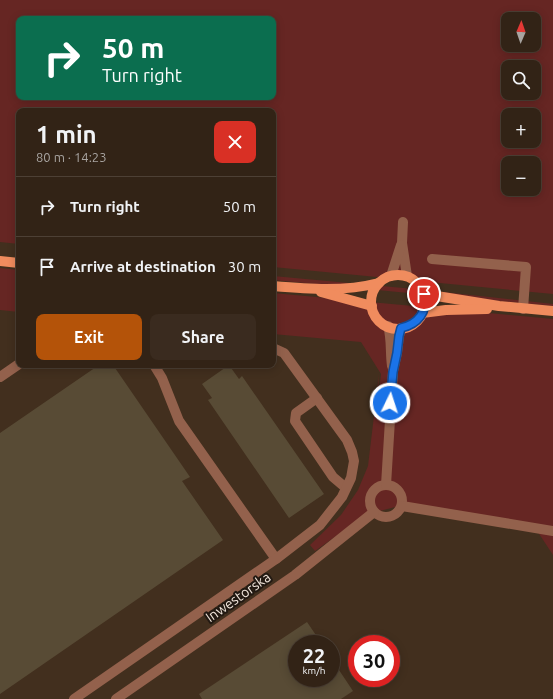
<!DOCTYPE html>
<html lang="en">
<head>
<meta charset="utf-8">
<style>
	body { margin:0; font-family:Ubuntu,sans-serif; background:#3a2b1f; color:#f1f3f6; height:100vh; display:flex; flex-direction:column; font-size:15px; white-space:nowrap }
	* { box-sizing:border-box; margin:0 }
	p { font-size:13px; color:#a8a4a1 }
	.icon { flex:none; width:22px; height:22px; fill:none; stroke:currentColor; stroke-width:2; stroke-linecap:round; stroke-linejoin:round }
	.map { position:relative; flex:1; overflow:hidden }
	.panel { position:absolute; left:16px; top:108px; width:260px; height:260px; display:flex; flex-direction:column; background:#322316; border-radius:8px; box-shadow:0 2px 10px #0003,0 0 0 1px #4d4035 }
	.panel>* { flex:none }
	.top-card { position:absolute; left:16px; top:16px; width:260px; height:84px; border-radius:8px; box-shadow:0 2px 10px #0003,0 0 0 1px #4d4035; background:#0b6e4f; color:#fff; overflow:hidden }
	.needle { width:26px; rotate:2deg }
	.buttons { position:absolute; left:501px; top:12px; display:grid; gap:8px }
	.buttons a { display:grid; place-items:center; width:40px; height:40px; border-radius:8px; background:#322316; box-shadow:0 2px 10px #0003,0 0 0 1px #4d4035; font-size:20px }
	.speed { position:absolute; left:288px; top:635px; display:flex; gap:8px; font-size:20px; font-weight:700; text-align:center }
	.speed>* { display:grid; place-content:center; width:52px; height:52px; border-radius:50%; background:#322316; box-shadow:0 2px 10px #0003,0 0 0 1px #4d4035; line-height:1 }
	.speed small { font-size:10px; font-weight:400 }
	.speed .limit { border:6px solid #d22; background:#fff; color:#111 }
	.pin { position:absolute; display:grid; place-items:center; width:34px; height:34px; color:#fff; margin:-17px; border:2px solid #fff; border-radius:50%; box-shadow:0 1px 4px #0007 }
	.me { position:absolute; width:44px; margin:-22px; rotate:4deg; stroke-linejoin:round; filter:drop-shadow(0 0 3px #0008) }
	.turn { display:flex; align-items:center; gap:14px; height:84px; padding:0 20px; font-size:18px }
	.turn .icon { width:52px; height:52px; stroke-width:2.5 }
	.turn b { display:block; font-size:28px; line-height:34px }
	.round { display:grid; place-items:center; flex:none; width:42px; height:42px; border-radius:8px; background:#3a2b1f }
	.overview { display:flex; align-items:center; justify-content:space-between; height:68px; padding:0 20px }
	h1 { font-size:24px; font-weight:700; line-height:30px }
	.button { display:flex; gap:8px; margin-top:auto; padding:8px 20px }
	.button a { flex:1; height:46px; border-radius:8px; background:#b45309; color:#fff; font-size:16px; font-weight:700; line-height:46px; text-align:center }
	.button a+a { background:#3a2b1f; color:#f1f3f6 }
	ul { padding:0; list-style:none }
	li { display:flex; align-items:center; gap:12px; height:60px; padding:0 20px; border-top:1px solid #4d4035 }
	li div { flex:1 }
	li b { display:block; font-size:15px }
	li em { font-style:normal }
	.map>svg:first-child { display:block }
	.green { fill:#662623; fill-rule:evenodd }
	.building { fill:#584b35 }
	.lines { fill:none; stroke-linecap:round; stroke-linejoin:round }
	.minor { stroke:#93614c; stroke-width:10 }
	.major { stroke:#f08c5e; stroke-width:10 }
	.route-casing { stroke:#114b97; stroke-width:10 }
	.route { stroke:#1a73e8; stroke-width:7 }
	.labels { text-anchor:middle; stroke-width:4; stroke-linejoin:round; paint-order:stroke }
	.street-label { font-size:14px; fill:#f3e7dd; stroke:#221912 }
</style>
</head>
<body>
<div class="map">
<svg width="553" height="699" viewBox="0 0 553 699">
	<rect width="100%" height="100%" fill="#422f1e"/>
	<!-- green -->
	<g class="green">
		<path d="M0,0H553V294L273,267V111H19V244L0,242ZM19,19H273V97H19ZM508,19H534V45H508ZM508,67H534V93H508ZM508,115H534V141H508ZM508,163H534V189H508Z"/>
		<polygon points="0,268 19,270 19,312 0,310"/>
		<polygon points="273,276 425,290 419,294 273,280"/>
		<polygon points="434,291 553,304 553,306 440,296"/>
		<polygon points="273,293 553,319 553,555 532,523 399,506 376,512 353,524 315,551 310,545 341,515 358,490 368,466 379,374 377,409 381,374 361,342 273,334"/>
	</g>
	<!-- building -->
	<g class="building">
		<polygon points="99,365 113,365 190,477 182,481 223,540 0,694 0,433"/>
		<polygon points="229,365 239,379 242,376 324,494 289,518 208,400 212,398 202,384"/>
		<polygon points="307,622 322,644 297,644 297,678 331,678 331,658 353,691 341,699 202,699 199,694"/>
	</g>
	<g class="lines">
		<!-- minor -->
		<g class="minor">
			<polyline points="403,222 402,243 407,276"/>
			<polyline points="432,259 526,267 523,309"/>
			<polyline points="391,276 401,245"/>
			<path d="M388,326C392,339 390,352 392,366"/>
			<polyline points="154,365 162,378 179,421 276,559"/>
			<polyline points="0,377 19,364"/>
			<polyline points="317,398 296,413 295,421 333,477 346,488"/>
			<circle cx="386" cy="501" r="16"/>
			<polyline points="386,485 393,371 397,353 399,336 401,328"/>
			<polyline points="402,506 553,531"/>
			<polyline points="74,699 276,559 320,525 342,497 351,478 354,461 352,452 347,440 284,353 273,348"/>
			<polyline points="116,699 295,575 374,512"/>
		</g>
		<!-- major -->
		<g class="major">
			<polyline points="0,261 19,263"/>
			<circle cx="398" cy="302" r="27"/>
			<path d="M273,286C308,289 344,292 379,283"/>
			<polyline points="321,292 372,306"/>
			<polyline points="424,294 499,306 553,311"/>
			<polyline points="422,313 446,310 487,309"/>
		</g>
	</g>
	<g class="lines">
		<defs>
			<path id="route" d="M390,403L393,372L397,353L399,336L401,328C418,324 428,312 424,294"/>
		</defs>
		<!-- route casing -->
		<use href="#route" class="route-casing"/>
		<!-- route -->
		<use href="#route" class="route"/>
	</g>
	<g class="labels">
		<!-- street labels -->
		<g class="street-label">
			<text transform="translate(238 597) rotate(-35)" y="5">Inwestorska</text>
		</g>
	</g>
</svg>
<div class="buttons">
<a><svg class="needle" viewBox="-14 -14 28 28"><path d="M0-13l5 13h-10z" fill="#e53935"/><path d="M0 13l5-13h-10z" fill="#a8a4a1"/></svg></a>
<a><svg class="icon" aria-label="search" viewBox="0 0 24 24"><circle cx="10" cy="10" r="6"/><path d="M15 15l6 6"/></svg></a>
<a>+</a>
<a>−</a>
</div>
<div class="speed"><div>22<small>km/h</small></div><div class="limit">30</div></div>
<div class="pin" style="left:424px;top:294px;background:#d93025"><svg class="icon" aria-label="arrive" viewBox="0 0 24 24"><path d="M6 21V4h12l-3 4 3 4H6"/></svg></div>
<svg class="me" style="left:390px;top:403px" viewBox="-20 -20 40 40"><circle r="17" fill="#1a73e8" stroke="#fff" stroke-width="3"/><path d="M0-11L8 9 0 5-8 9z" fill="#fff"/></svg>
<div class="top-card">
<div class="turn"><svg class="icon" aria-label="right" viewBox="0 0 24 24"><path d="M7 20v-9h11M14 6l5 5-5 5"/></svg><div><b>50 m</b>Turn right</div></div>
</div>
<section class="panel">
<div class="overview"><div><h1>1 min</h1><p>80 m · 14:23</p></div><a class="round" style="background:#d93025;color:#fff"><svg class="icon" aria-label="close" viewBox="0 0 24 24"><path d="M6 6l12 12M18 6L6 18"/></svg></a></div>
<ul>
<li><svg class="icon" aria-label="right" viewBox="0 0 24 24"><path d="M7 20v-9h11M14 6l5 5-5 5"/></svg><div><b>Turn right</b></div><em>50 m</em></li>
<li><svg class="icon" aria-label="arrive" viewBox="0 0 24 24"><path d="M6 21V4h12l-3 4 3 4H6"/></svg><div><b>Arrive at destination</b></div><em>30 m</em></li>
</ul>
<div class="button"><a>Exit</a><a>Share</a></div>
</section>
</div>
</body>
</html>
